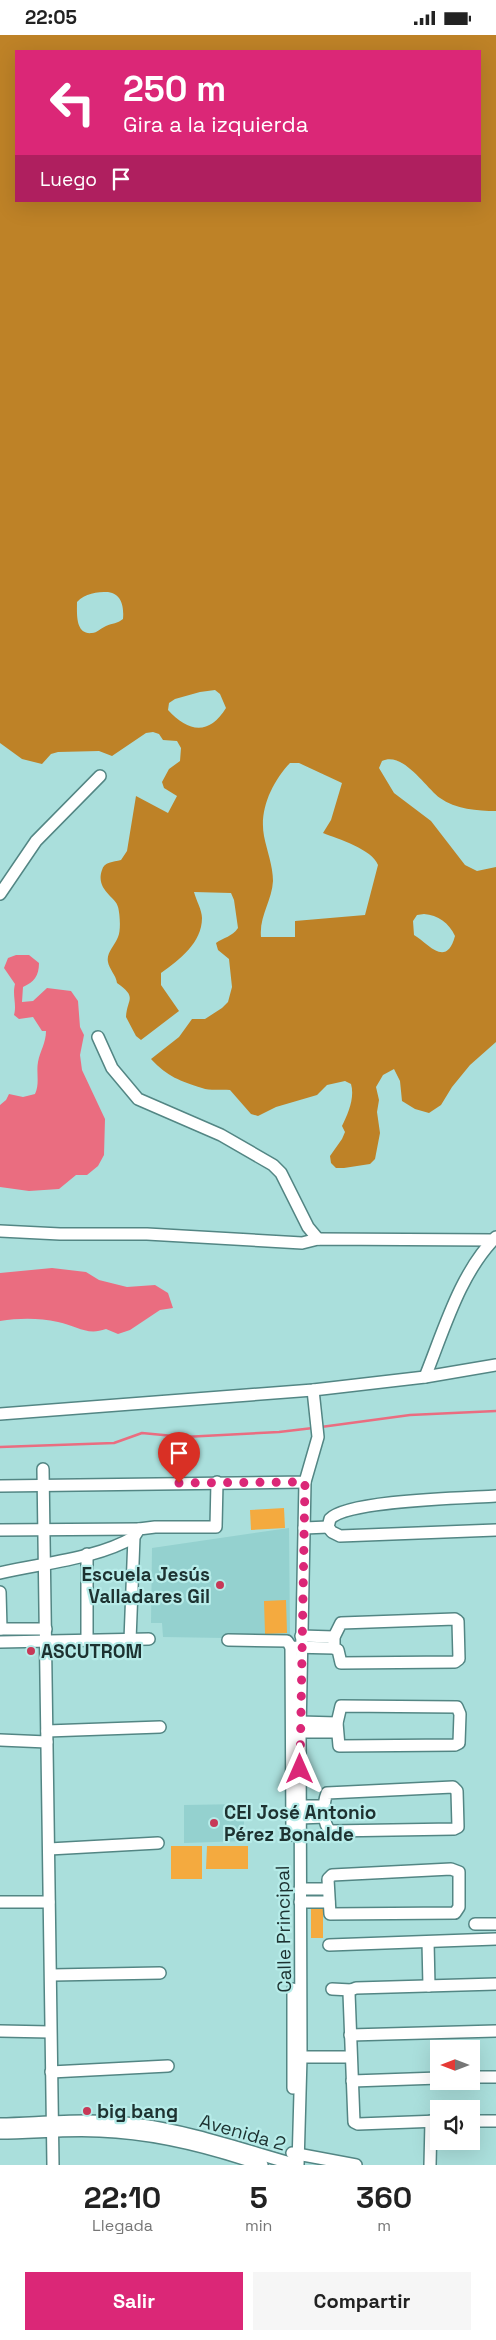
<!DOCTYPE html>
<html lang="es">
<head>
<meta charset="utf-8">
<style>
	body { margin:0; font-family:"Space Grotesk",sans-serif; background:#f6f6f6; color:#222; height:100vh; display:flex; flex-direction:column; font-size:19px; white-space:nowrap }
	* { box-sizing:border-box; margin:0 }
	p { font-size:16px; color:#767676 }
	.icon { flex:none; width:28px; height:28px; fill:none; stroke:currentColor; stroke-width:2; stroke-linecap:round; stroke-linejoin:round }
	.map { position:relative; height:2130px; overflow:hidden }
	.side { display:flex; flex-direction:column; background:#fff; flex:1 }
	.side>* { flex:none }
	.top-card { position:absolute; left:15px; top:15px; width:466px; height:152px; border-radius:0px; box-shadow:0 5px 20px #0002; background:#db2777; color:#fff; overflow:hidden }
	.needle { width:32px; rotate:270deg }
	.controls { position:absolute; left:430px; top:2005px; display:grid; gap:10px }
	.controls a { display:grid; place-items:center; width:50px; height:50px; border-radius:0px; background:#fff; box-shadow:0 5px 20px #0002; font-size:25px }
	.pin { position:absolute; display:grid; place-items:center; width:42px; height:42px; color:#fff; margin:-51px -21px; border-radius:50% 50% 50% 0; rotate:-45deg; box-shadow:0 0 5px #0007 }
	.pin .icon { rotate:45deg }
	.me { position:absolute; width:55px; margin:-28px; rotate:0deg; stroke-linejoin:round; filter:drop-shadow(0 0 4px #0008) }
	.turn { display:flex; align-items:center; gap:18px; height:105px; padding:0 25px; font-size:22px }
	.turn .icon { width:65px; height:65px; stroke-width:2.5 }
	.turn b { display:block; font-size:35px; line-height:42px }
	.then { display:flex; align-items:center; height:48px; padding:0 25px; background:#0003; gap:10px; font-size:19px }
	.eta { display:flex; justify-content:space-evenly; align-items:center; height:85px; text-align:center }
	.eta b { font-size:30px; font-weight:700; line-height:35px }
	.button { display:flex; gap:10px; margin-top:auto; padding:10px 25px }
	.button a { flex:1; height:58px; border-radius:0px; background:#db2777; color:#fff; font-size:20px; font-weight:700; line-height:58px; text-align:center }
	.button a+a { background:#f6f6f6; color:#222 }
	.status { display:flex; justify-content:space-between; align-items:center; height:35px; padding:0 25px; background:#fff; direction:ltr }
	.status svg { height:14px; fill:currentColor }
	.map>svg:first-child { display:block }
	.built { fill:#94d1cf }
	.green { fill:#f4aa3f }
	.forest { fill:#be8227; fill-rule:evenodd }
	.water { fill:#ea6d80 }
	.lines { fill:none; stroke-linecap:round; stroke-linejoin:round }
	.stream { stroke:#ea6d80; stroke-width:2.5 }
	.minor-casing { stroke:#538684; stroke-width:14 }
	.minor { stroke:#fff; stroke-width:11 }
	.route { stroke:#db2777; stroke-width:9; stroke-dasharray:0 16.2 }
	.poi-dot { fill:#c73857; stroke:#b7ece9; stroke-width:2 }
	.labels { text-anchor:middle; stroke-width:4.5; stroke-linejoin:round; paint-order:stroke }
	.poi-label { font-size:19px; font-weight:bold; fill:#1d3231; stroke:#b7ece9; text-anchor:start }
	.street-label { font-size:19px; fill:#1d3231; stroke:#b7ece9 }
</style>
</head>
<body>
<div class="status"><b>22:05</b><svg viewBox="0 0 49 12"><path d="M0 12V9h3v3zM5 12V6h3v6zM10 12V3h3v9zM15 12V0h3v12zM26 1h20v11H26zM47 4h2v5h-2z"/></svg></div>
<div class="map">
<svg width="496" height="2130" viewBox="0 0 496 2130">
	<rect width="100%" height="100%" fill="#aadfdc"/>
	<!-- built -->
	<g class="built">
		<polygon points="289,1493 290,1604 163,1602 162,1588 151,1588 152,1513"/>
		<polygon points="244,1769 244,1806 184,1808 184,1770"/>
	</g>
	<!-- green -->
	<g class="green">
		<polygon points="284,1473 285,1493 251,1495 250,1475"/>
		<polygon points="286,1565 287,1598 265,1599 264,1566"/>
		<rect x="171" y="1811" width="31" height="33"/>
		<polygon points="207,1811 248,1811 248,1834 206,1834"/>
		<rect x="311" y="1872" width="12" height="31"/>
	</g>
	<!-- forest -->
	<path class="forest" d="M0,0H496V776C478,776 455,774 440,763C425,752 403,716 382,726L379,733L394,758L431,786L465,830L477,836L496,832V1007L470,1030L452,1052L441,1070L429,1078L415,1074L402,1066L400,1046L394,1034L383,1040L376,1052L379,1065L377,1077L380,1098L375,1124L370,1129L344,1133H336L331,1128L330,1121L342,1104L345,1097L342,1091C348,1079 355,1063 351,1049L345,1046L327,1050L317,1060L276,1072L258,1081L251,1079L230,1055C221,1054 210,1056 202,1053C180,1046 168,1042 151,1024L179,1002L192,984H205L222,973L228,967L232,952L229,924L218,915L216,908C224,902 232,902 238,893L234,865L231,858L194,857C196,865 202,875 202,883C202,908 179,925 161,938V950L179,976L141,1005L136,1001L126,982C127,963 138,963 117,948C116,940 109,934 108,927C106,918 115,910 118,902C121,896 120,879 118,872C116,862 95,855 102,835C104,827 113,827 121,825L127,816L136,761L168,778L177,761L164,753L162,747L169,734L180,726L181,713L177,706L163,705L159,699L153,697L146,698L112,721L99,716L58,717L51,719L42,729L22,724L0,708ZM16,16H480V166H16ZM108,557C122,559 124,572 123,584C117,589 113,588 106,591C101,593 97,598 92,598C75,600 77,578 77,567C85,558 97,557 108,557ZM215,655L220,659L226,673C209,701 188,697 168,675L169,668L175,664L200,657ZM290,728H299L342,748L331,785L323,798C338,804 372,814 378,830L365,880L295,886V902H261C259,881 272,866 273,846C273,831 267,816 264,801C259,775 272,747 290,728ZM424,879C438,880 449,888 455,901C446,934 428,908 414,900L413,886L417,880Z"/>
	<!-- water -->
	<g class="water">
		<path d="M16,920H29L39,928C39,941 34,947 23,952L22,967L33,966L47,953L71,956L78,966L80,992L84,1000L80,1020L82,1035L105,1084L104,1120L98,1131L87,1140H76L59,1154L29,1156L0,1152V1070L6,1065L9,1059L23,1062L35,1059C40,1049 36,1037 38,1027C40,1016 46,1008 46,996H42L33,982L19,984L14,980C17,969 12,961 15,949L4,933L8,923Z"/>
		<path d="M52,1233L86,1237L99,1245L127,1252L155,1250L168,1258L173,1273L160,1275L130,1295L118,1299L106,1294C87,1301 77,1291 58,1287C39,1283 20,1283 0,1286V1238Z"/>
	</g>
	<g class="lines">
		<!-- stream -->
		<g class="stream">
			<polyline points="321,1392 410,1380 496,1376"/>
			<polyline points="0,1412 114,1408 142,1398 184,1402 279,1397 313,1393"/>
		</g>
		<defs>
			<g id="minor">
				<polyline points="0,859 36,806 100,741"/>
				<polyline points="98,1002 112,1033 138,1064 221,1100 273,1130 281,1138 308,1192 318,1204"/>
				<polyline points="0,1196 60,1199 147,1199 302,1208 318,1204 493,1205"/>
				<path d="M425,1342C444,1295 460,1238 496,1202"/>
				<polyline points="0,1379 313,1355 425,1342 496,1330"/>
				<polyline points="43,1434 53,2130"/>
				<polyline points="0,1451 305,1447 318,1402 313,1355"/>
				<path d="M496,1461C466,1463 347,1465 330,1484L328,1492L332,1497L340,1501L496,1495"/>
				<polyline points="304,1493 328,1492"/>
				<polyline points="0,1495 139,1494"/>
				<path d="M0,1538C42,1528 97,1524 134,1502"/>
				<polyline points="0,1557 1,1594"/>
				<polygon points="455,1584 458,1586 459,1624 455,1627 341,1628 338,1615 334,1613 334,1602 341,1588"/>
				<polyline points="0,1594 46,1594"/>
				<polyline points="301,1601 334,1602"/>
				<polyline points="87,1605 87,1519"/>
				<polyline points="130,1605 134,1502 139,1494 155,1492 216,1492 217,1447"/>
				<polyline points="228,1605 287,1606 291,1612 334,1613"/>
				<polyline points="0,1607 149,1604"/>
				<polyline points="291,1612 292,1800"/>
				<polygon points="341,1671 457,1672 460,1679 459,1708 455,1710 339,1711 337,1688"/>
				<polyline points="300,1687 337,1688"/>
				<polyline points="47,1696 160,1692"/>
				<polyline points="300,1697 336,1697"/>
				<polyline points="0,1705 47,1707"/>
				<path d="M453,1752L457,1756L458,1792L454,1794L331,1796C322,1790 323,1768 327,1758Z"/>
				<polyline points="300,1771 325,1771"/>
				<polyline points="300,1783 325,1782"/>
				<polyline points="49,1814 158,1808"/>
				<polygon points="451,1834 459,1837 459,1872 455,1878 330,1879 328,1844 332,1840"/>
				<polyline points="300,1854 328,1854"/>
				<polyline points="0,1867 49,1867"/>
				<polyline points="300,1867 329,1867"/>
				<polyline points="475,1889 496,1889"/>
				<polyline points="428,1907 429,1951"/>
				<polyline points="329,1910 496,1904"/>
				<polyline points="52,1940 160,1938"/>
				<polyline points="332,1954 351,1955"/>
				<polyline points="0,1996 50,1997"/>
				<polyline points="350,2000 496,1996"/>
				<polyline points="301,2022 350,2022"/>
				<polyline points="51,2037 168,2031"/>
				<polyline points="471,2042 496,2042"/>
				<polyline points="352,2046 439,2043"/>
				<polyline points="293,2053 293,1954"/>
				<polyline points="439,2086 358,2089 354,2087 349,1958 351,1955 356,1953 496,1949"/>
				<polyline points="471,2086 496,2086"/>
				<path d="M0,2089C44,2088 90,2083 134,2089C190,2096 243,2115 297,2130"/>
				<path d="M0,2098C33,2098 67,2094 100,2096C155,2098 210,2112 262,2130"/>
				<polyline points="292,2118 356,2130"/>
				<polyline points="298,2130 301,2022 300,1697 305,1447"/>
				<polyline points="430,2130 431,2086"/>
			</g>
		</defs>
		<!-- minor casing -->
		<use href="#minor" class="minor-casing"/>
		<!-- minor -->
		<use href="#minor" class="minor"/>
	</g>
	<g class="lines">
		<!-- route -->
		<polyline class="route" points="179,1448 305,1447 300,1734"/>
	</g>
	<!-- markers -->
	<g class="poi-dot">
		<circle cx="220" cy="1550" r="5"/>
		<circle cx="31" cy="1616" r="5"/>
		<circle cx="214" cy="1788" r="5"/>
		<circle cx="87" cy="2076" r="5"/>
	</g>
	<g class="labels">
		<!-- poi labels -->
		<g class="poi-label">
			<text x="210" y="1546" text-anchor="end">Escuela Jesús<tspan x="210" dy="22">Valladares Gil</tspan></text>
			<text x="41" y="1623">ASCUTROM</text>
			<text x="224" y="1784">CEI José Antonio<tspan x="224" dy="22">Pérez Bonalde</tspan></text>
			<text x="97" y="2083">big bang</text>
		</g>
		<!-- street labels -->
		<g class="street-label">
			<text transform="translate(283 1894) rotate(-91)" y="7">Calle Principal</text>
			<text transform="translate(243 2097) rotate(16)" y="7">Avenida 2</text>
		</g>
	</g>
</svg>
<div class="controls">
<a><svg class="needle" viewBox="-14 -14 28 28"><path d="M0-13l5 13h-10z" fill="#e53935"/><path d="M0 13l5-13h-10z" fill="#767676"/></svg></a>
<a><svg class="icon" aria-label="sound" viewBox="0 0 24 24"><path d="M4 9h4l5-4v14l-5-4H4zM17 9q2 3 0 6"/></svg></a>
</div>
<div class="pin" style="left:179px;top:1448px;background:#d93025"><svg class="icon" aria-label="arrive" viewBox="0 0 24 24"><path d="M6 21V4h12l-3 4 3 4H6"/></svg></div>
<svg class="me" style="left:300px;top:1734px" viewBox="-20 -20 40 40"><path d="M0-17L14 15 0 8-14 15z" fill="#db2777" stroke="#fff" stroke-width="4"/></svg>
<div class="top-card">
<div class="turn"><svg class="icon" aria-label="left" viewBox="0 0 24 24"><path d="M17 20v-9H6M10 6l-5 5 5 5"/></svg><div><b>250 m</b>Gira a la izquierda</div></div>
<div class="then">Luego<svg class="icon" aria-label="arrive" viewBox="0 0 24 24"><path d="M6 21V4h12l-3 4 3 4H6"/></svg></div>
</div>
</div>
<section class="side">
<div class="eta">
<div><b>22:10</b><p>Llegada</p></div>
<div><b>5</b><p>min</p></div>
<div><b>360</b><p>m</p></div>
</div>
<div class="button"><a>Salir</a><a>Compartir</a></div>
</section>
</body>
</html>
